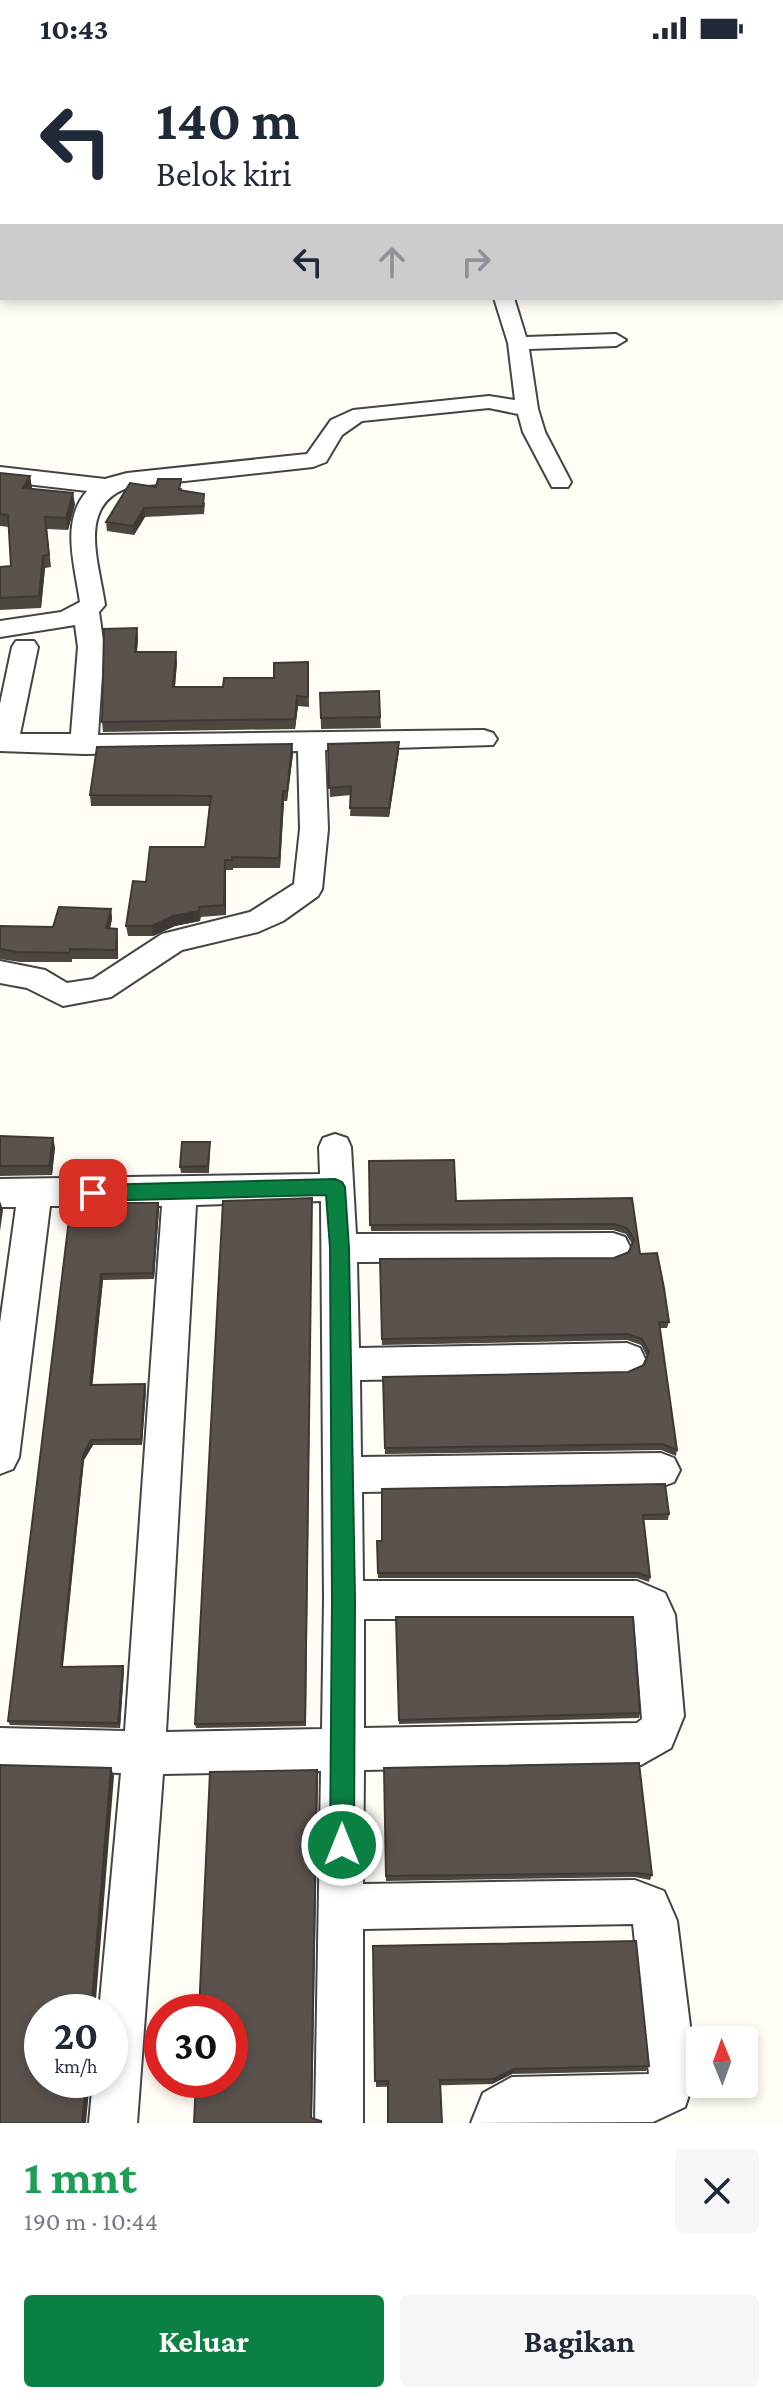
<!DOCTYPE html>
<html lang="id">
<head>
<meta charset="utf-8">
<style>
	body { margin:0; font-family:"Crimson Pro",serif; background:#f6f6f7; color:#1f2937; height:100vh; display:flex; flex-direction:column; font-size:30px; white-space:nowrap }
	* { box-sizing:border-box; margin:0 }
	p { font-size:26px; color:#747a83 }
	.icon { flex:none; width:44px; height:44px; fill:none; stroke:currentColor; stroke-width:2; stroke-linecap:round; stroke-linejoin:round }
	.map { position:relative; height:2067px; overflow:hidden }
	.side { display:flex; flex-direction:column; background:#fff; flex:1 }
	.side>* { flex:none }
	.top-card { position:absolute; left:0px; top:0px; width:784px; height:244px; box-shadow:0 4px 12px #0003; background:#fff; color:#1f2937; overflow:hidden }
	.needle { width:52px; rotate:359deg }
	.buttons { position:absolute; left:686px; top:1970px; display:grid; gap:16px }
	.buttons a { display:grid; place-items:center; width:72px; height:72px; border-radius:8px; background:#fff; box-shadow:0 4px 12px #0003; font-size:40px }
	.speed { position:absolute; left:24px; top:1938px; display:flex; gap:16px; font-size:40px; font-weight:700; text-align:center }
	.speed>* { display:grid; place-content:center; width:104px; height:104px; border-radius:50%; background:#fff; box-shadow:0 4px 12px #0003; line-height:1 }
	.speed small { font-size:20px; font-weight:400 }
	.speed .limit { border:12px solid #d22; background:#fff; color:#111 }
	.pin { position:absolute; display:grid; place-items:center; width:68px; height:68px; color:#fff; margin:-34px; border-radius:16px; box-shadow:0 4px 12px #0006 }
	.me { position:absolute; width:88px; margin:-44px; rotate:0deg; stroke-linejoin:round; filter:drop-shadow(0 0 6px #0008) }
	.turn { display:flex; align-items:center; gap:28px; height:168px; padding:0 24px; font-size:36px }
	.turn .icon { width:104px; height:104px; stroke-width:2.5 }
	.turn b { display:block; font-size:56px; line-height:68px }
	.lanes { display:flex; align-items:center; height:76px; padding:0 24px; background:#0003; justify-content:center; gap:40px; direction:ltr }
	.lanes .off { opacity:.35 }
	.round { display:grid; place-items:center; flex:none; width:84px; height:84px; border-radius:8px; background:#f6f6f7 }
	.summary { display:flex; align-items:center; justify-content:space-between; height:136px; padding:0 24px }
	h1 { font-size:48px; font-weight:700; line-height:60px; color:#1e9e55 }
	.action { display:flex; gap:16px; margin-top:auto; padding:16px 24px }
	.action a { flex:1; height:92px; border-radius:8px; background:#0b8043; color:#fff; font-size:32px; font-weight:700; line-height:92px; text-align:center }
	.action a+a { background:#f6f6f7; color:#1f2937 }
	.status { display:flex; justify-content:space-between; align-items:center; height:56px; padding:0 40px; background:#fff; direction:ltr }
	.status svg { height:22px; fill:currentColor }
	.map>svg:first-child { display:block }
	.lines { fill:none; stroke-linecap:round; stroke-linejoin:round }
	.river { fill:#b9e0f7; fill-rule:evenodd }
	.minor-casing { stroke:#444; stroke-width:4 }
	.minor { fill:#fff; fill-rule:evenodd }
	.wall { fill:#4d4742 }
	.shaded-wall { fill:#3f3936 }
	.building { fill:#5a524d; stroke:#3f3936; stroke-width:2 }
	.route { fill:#0b8043; stroke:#07532c; stroke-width:2 }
</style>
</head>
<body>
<div class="status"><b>10:43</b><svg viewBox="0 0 49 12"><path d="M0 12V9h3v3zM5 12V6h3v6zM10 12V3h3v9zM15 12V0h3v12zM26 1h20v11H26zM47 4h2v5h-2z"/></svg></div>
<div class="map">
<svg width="783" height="2067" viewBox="0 0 783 2067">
	<rect width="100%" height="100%" fill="#fffdf5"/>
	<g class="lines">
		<!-- river -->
		<g class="river">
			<polygon points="764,0 783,0 783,8 782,2 763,2"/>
			<rect x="782" y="58" width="1" height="16"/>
		</g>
		<defs>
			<g id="minor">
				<rect x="398" y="0" width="16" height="2"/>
				<rect x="0" y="89" width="2" height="10"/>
				<rect x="0" y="119" width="2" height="10"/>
				<rect x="782" y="150" width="1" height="12"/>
				<path d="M494,242H514L526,281L616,278L626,284L616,290L529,293L538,353L545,376L571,426L568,431H552L523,376L518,358L489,352L362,365L342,379L326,406L313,411L130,431C76,448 99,506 105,549L99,556L104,591L98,679L484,674L493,677L497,683L493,689L325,694L328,773L322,833L318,840L283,865L258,876L182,894L111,941L63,950L27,932L0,927V905L45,914L67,927L93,923L162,878L250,856L294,828L300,773L298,695L84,698L0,695V648L12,591L16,585H34L38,591L20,678H71L78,591L75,569L0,581V565L61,556L80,546C75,510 60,465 87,435L0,425V411L105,423L127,417L307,398L331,364L353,354L489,340L515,344L508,287Z"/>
				<path d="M335,1078L347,1082L351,1091L356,1178L613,1177L625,1181L630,1191L625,1201L613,1205L357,1206L359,1292L627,1287L640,1292L645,1303L640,1314L627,1319L360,1324L361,1401L661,1397L674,1402L680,1414L674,1426L661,1431L362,1436L363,1525H637L665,1537L675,1559L684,1660L671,1692L641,1709L364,1714L363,1828L635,1824L664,1835L677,1865L696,2018L685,2051L653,2066L471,2067L483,2037L512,2021L649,2018L633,1868L363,1873V2067H315L321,1715L163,1718L137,2067H89L93,2024H110V1956H99L121,1717L0,1714V1672L125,1675L162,1150H50L19,1401L13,1413L0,1418V1267L16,1151H0V1123L320,1118L319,1091L323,1082ZM321,1145L324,1544L322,1673L166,1676L196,1149ZM364,1563H634L642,1663L637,1667L364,1672Z"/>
			</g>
		</defs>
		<!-- minor casing -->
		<use href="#minor" class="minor-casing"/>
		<!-- minor -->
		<use href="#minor" class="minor"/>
	</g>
	<!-- wall -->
	<g class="wall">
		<polygon points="0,417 30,420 32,433 75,448 68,474 47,473 51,511 45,512 41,552 0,554 0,511 11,510 9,471 0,470"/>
		<polygon points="156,431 182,432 181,435 205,447 204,458 145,461 134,479 107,475 106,466"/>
		<polygon points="137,572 138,582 137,596 177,606 175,631 223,631 274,622 308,606 309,651 298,650 295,673 103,676 102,666"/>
		<polygon points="379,635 381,672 321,673 320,637"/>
		<polygon points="399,686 399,695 389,761 350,760 351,739 330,741 328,688"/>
		<polygon points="292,688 293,698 287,745 284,745 280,812 233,812 233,814 226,814 226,859 201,861 200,865 175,870 153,880 128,880 126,870 146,826 205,791 209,750 91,750 90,739"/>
		<polygon points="111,853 112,863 110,872 118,882 118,903 72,903 72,906 20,906 0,903 0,870 53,871"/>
		<polygon points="0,1080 55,1091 52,1119 0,1120"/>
		<polygon points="210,1086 210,1092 209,1117 181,1117 180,1111"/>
		<polygon points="369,1105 456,1145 632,1142 640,1198 669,1266 667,1272 660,1272 677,1394 676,1400 661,1394 385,1398 383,1321 628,1316 644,1309 647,1301 641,1289 627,1284 382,1289 380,1203 614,1202 629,1196 632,1188 626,1178 613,1174 371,1175"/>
		<polygon points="312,1142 306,1670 196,1672 195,1668"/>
		<polygon points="71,1147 159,1153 154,1223 103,1224 92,1329 145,1328 146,1334 142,1389 93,1389 84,1404 63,1611 124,1614 120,1672 10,1669 8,1665"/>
		<polygon points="382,1433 669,1458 668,1464 644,1464 650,1521 649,1526 637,1522 378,1522 377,1485 382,1485"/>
		<polygon points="396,1561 640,1657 639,1662 399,1668"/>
		<polygon points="384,1712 652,1819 650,1824 635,1821 386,1825"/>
		<polygon points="373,1890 649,2010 646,2015 512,2018 492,2028 376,2031"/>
	</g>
	<!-- shaded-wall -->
	<g class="shaded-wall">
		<polygon points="30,420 32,432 26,444 23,432"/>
		<polygon points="73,437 75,448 68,474 66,462"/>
		<polygon points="144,452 145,461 134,479 133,470"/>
		<polygon points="43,500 45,512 41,552 39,540"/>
		<polygon points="137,572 138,582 136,606 135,596"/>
		<polygon points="176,596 177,606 174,641 173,631"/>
		<polygon points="297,640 298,650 295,673 295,663"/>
		<polygon points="399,686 399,695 389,761 389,752"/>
		<polygon points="292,688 293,698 287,745 287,735"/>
		<polygon points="283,735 284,745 280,812 279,802"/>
		<polygon points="225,804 226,814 226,859 224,849"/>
		<polygon points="199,851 200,865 175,870 153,880 152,870 173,860"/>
		<polygon points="111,853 112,863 108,882 106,872"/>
		<polygon points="117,873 118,882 118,903 116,894"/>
		<polygon points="53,1082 55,1091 52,1119 49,1110"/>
		<polygon points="0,1145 3,1154 0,1175"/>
		<polygon points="158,1147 159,1153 154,1223 153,1217"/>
		<polygon points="101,1218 103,1224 92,1334 90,1329"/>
		<polygon points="145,1328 146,1334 142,1389 141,1383"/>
		<polygon points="91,1384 93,1389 84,1404 62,1615 61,1611 83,1399"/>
		<polygon points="123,1610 124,1614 120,1672 118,1667"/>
		<polygon points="111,1712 114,1720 95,1956 91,1956"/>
		<polygon points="317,1714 318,1722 312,2067 311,2062"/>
		<polygon points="514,2013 512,2018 492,2028 494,2023"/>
		<polygon points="86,2024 90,2024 86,2067 82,2067"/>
	</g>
	<!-- building -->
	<g class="building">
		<polygon points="0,417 30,420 23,432 73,437 66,462 45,461 49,499 43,500 39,540 0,542 0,511 11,510 8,459 0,458"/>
		<polygon points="158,423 181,423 179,434 204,438 203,450 144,452 133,470 106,466 130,427 156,431"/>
		<polygon points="137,572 135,596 176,596 173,631 223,631 224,622 274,622 274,607 308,606 308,641 297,640 295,663 102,666 104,573"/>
		<polygon points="379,635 380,661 321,662 320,637"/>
		<polygon points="399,686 389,752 350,752 351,730 329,732 328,688"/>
		<polygon points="292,688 287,735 283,735 279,802 232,801 232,804 225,804 224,849 199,851 199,855 173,860 152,870 126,870 133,825 146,826 150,791 205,791 211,740 90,739 97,691"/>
		<polygon points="59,851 111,853 106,872 117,873 116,894 70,893 70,897 17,896 0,893 0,870 53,871"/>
		<polygon points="0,1080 53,1082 49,1110 0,1110"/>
		<polygon points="182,1086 210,1086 208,1110 180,1111"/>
		<polygon points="454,1104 456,1145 632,1142 640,1198 657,1197 664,1232 669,1266 659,1266 677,1394 662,1388 385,1392 383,1321 628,1316 644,1309 649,1296 642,1283 628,1278 382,1283 380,1203 614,1202 629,1196 634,1183 627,1172 614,1168 370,1169 369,1105"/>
		<polygon points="312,1142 305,1666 195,1668 223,1145"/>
		<polygon points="71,1147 158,1147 153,1217 101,1218 90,1329 145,1328 141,1383 91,1384 83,1399 61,1611 123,1610 118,1667 8,1665"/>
		<polygon points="665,1428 669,1458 643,1459 650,1521 638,1517 378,1517 377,1485 382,1485 382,1433"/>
		<polygon points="396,1561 633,1561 640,1657 399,1664"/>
		<polygon points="639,1707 652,1819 637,1817 386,1820 384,1712"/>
		<polygon points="0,1709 111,1712 91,1956 42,1956 42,2024 86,2024 82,2067 0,2067"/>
		<polygon points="317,1714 311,2062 321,2065 321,2067 194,2067 196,2024 230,2024 230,1956 199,1956 210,1716"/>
		<polygon points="636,1885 649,2010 514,2013 494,2023 440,2024 442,2067 388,2067 388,2025 375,2025 373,1890"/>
	</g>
	<!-- route -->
	<polygon class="route" points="335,1123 342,1126 345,1131 349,1192 355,1544 354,1789 351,1797 342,1801 333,1797 330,1789 332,1544 330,1192 326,1139 93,1145 86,1143 83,1137 86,1131 93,1129"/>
</svg>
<div class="buttons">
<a><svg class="needle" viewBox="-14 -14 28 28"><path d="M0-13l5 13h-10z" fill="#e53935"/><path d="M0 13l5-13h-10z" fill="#747a83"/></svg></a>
</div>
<div class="speed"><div>20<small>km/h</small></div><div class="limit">30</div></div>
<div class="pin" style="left:93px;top:1137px;background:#d93025"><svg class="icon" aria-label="arrive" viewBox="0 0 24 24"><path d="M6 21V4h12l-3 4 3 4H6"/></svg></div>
<svg class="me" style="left:342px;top:1789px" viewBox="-20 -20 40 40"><circle r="17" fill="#0b8043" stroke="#fff" stroke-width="3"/><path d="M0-11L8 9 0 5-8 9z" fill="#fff"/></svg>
<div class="top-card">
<div class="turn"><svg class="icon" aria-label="left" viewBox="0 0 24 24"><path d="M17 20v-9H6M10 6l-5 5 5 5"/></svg><div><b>140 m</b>Belok kiri</div></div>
<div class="lanes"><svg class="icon" aria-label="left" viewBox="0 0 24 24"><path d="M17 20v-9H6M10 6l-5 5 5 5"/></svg><svg class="icon off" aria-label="ahead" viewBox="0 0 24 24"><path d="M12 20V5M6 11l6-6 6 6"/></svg><svg class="icon off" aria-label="right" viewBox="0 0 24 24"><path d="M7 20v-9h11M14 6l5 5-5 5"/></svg></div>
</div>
</div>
<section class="side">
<div class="summary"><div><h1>1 mnt</h1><p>190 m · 10:44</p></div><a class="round"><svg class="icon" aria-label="close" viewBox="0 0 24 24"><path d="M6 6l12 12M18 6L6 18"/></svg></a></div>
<div class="action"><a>Keluar</a><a>Bagikan</a></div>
</section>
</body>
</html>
